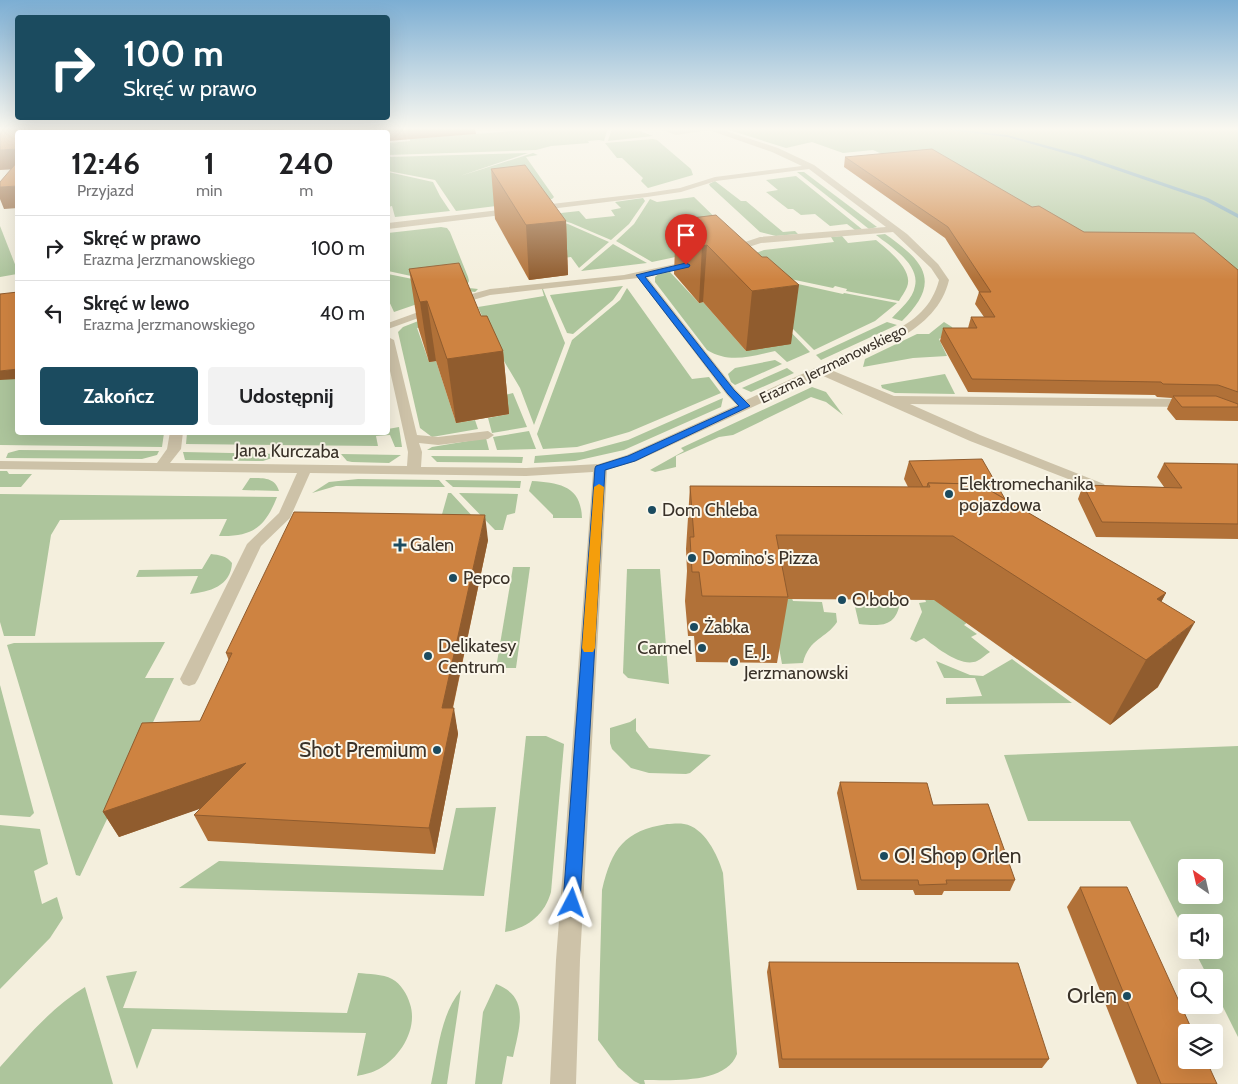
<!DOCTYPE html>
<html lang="pl">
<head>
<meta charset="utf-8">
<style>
	body { margin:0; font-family:Cabin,sans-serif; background:#f2f2f2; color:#202124; height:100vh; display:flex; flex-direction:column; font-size:19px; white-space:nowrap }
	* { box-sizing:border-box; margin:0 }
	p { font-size:16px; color:#757577 }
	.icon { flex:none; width:28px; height:28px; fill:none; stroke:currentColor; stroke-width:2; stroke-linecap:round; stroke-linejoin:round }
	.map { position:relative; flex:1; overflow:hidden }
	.drawer { position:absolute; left:15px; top:130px; width:375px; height:305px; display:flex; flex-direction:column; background:#fff; border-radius:5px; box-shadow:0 5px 20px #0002 }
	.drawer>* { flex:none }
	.banner { position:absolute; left:15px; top:15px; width:375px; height:105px; border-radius:5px; box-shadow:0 5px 20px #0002; background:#1b4b5f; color:#fff; overflow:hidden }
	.needle { width:32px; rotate:326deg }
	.fabs { position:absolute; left:1178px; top:859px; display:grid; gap:10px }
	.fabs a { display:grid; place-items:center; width:45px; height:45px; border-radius:5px; background:#fff; box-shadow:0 5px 20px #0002; font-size:25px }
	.pin { position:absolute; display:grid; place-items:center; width:42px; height:42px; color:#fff; margin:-51px -21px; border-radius:50% 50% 50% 0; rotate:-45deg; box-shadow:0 0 5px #0007 }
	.pin .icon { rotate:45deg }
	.me { position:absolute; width:55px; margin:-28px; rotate:4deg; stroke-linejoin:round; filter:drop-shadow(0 0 4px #0008) }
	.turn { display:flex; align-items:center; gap:18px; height:105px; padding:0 25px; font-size:22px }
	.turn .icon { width:65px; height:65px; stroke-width:2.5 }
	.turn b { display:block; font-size:35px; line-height:42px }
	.eta { display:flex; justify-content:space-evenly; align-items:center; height:85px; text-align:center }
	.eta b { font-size:30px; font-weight:700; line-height:35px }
	.action { display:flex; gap:10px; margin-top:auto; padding:10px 25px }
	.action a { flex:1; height:58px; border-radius:5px; background:#1b4b5f; color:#fff; font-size:20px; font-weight:700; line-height:58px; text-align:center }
	.action a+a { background:#f2f2f2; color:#202124 }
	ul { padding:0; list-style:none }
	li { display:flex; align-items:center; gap:15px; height:65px; padding:0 25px; border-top:1px solid #e0e0e0 }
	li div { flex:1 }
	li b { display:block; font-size:19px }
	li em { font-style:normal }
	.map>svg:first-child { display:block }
	.green { fill:#adc59c; fill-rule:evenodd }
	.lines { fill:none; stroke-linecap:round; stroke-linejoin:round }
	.stream { fill:#7aa4b4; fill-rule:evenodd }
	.minor { fill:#cdc2a8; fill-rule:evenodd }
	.wall { fill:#b17138 }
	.shaded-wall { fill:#905c2e }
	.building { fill:#ce8341; stroke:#905c2e }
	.route { fill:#1a73e8; stroke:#114b97 }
	.slow { fill:#f59e0b }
	.poi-dot { fill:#1b4b5f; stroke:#fbf7ea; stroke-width:2 }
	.labels { text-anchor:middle; stroke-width:4; stroke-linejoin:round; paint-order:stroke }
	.far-street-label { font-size:15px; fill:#3a3229; stroke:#fbf7ea }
	.street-label { font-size:18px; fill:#3a3229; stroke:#fbf7ea }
	.poi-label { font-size:18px; fill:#3a3229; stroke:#fbf7ea; text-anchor:start }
	.near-poi-label { font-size:21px; fill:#3a3229; stroke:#fbf7ea; text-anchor:end }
</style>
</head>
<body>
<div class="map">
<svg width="1238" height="1084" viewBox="0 0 1238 1084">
	<rect width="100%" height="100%" fill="#f4efdd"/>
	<!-- green -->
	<g class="green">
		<polygon points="551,128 608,128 604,141 599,140 588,141 589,143 551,146 536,150 388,155 388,143 410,141 410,139"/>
		<polygon points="612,128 632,128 653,136 608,141"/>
		<polygon points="723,128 1238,128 1238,278 1080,241 873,150 843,153 812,142 786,148"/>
		<polygon points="653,139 657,140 691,169 693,175 648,188 641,181 643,178 622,158 617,158 605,143"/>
		<polygon points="528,153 460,176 533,153 538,155 526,157 554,197 552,199 456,211 435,180 388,171 388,157"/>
		<polygon points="388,172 433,182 440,196 450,211 395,217 392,206 388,207"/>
		<polygon points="797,172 804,172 877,227 869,229"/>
		<polygon points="796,176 863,230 855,230 847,224 830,226 815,214 801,215 793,209 788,209 766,192 778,190 766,180"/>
		<polygon points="715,181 741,201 746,201 783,232 795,231 798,234 776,236 760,232 710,186 709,184"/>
		<polygon points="694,197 730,232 685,255 652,262 616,241 634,224 650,199 657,202"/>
		<polygon points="643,198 645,201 629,224 611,240 571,223 543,215 579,211 586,219 615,216 611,210 621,208 615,202"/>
		<polygon points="544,218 568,224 609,242 579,268 571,257 563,258"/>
		<polygon points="0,226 18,272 17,274 0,277"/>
		<polygon points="441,227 447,228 450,232 468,277 469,281 467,285 425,279 388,271 388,233"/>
		<path d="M885,234C893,239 900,245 907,251C936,276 926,297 902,321L892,318C900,309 913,299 915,286C920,264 890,246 876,235Z"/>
		<path d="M842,236L848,243L876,240C888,250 914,270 907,287C905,292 901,297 899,301L846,291L847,289L835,286L833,288L724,265L764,250L834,242L831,237Z"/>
		<polygon points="613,244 647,263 581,271"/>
		<polygon points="726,268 843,294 844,293 897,303 875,321 814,350 777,313"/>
		<path d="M670,272L699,303L703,302L746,351L785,326L810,352L787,362L775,351C751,356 730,364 707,350L655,282V277L660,273Z"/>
		<polygon points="388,274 442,285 478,289 475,292 458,290 394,312 388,299"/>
		<polygon points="623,286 613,300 573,334 567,333 550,295"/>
		<polygon points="627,288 692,379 709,377 721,393 629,432 577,447 543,449 537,434 572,340 620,300"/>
		<polygon points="542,289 543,289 565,343 534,425 520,388 495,346 478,307 544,296"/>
		<polygon points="17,296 18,432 164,433 162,447 0,445 0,297"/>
		<polygon points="426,318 434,321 436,325 417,328 429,362 436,361 456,423 475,420 478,429 432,437 420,428 398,332 403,327"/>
		<polygon points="887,322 897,325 821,360 816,355"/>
		<polygon points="944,322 952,327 953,330 939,339 947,356 913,358 863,367 865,359 917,334 929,334"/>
		<polygon points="775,360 782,364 735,385 731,382 728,374 735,368"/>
		<polygon points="787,368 794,373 751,392 742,388"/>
		<polygon points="945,374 955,394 895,393 882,388 881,385"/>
		<polygon points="812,387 826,392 843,415 826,402 811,397 733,435 719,437 676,456 676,467 655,472 650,470 684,451 681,448"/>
		<polygon points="513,393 527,427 492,433 488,418 509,414 501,396"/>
		<polygon points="723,398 721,407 624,450 575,461 534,463 535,456 583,452 628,440"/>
		<polygon points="399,427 402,447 395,447 390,435 376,436 378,446 186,444 187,433 388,432 388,429"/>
		<polygon points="529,431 536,449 497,450 493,437"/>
		<polygon points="486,438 489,450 427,450 432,447"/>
		<polygon points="19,450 159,451 157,455 142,459 6,458 8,453"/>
		<polygon points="183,452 284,454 263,461 185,460"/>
		<polygon points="341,454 401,455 389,463 352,462 347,461"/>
		<polygon points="431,456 523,457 522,463 437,462"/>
		<polygon points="0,471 7,471 9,474 32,474 21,487 0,487"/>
		<path d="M250,478C263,478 275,477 279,491L242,490Z"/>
		<polygon points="358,479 439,480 445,487 336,486 312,493 329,482"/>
		<polygon points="445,480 521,481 520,488 453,487"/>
		<path d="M532,481C560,483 581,486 582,518H553V515L529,491Z"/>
		<polygon points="448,493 451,493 487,532 381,531 439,525"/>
		<polygon points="459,493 518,494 515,513 507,515 503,530 495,530"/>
		<path d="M0,494L277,497C265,527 253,537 219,536L227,519L60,520L51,535L35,636H4L0,622Z"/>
		<path d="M211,554C219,555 227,556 232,563C231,586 209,592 190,594L198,576L136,577L139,570L202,569Z"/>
		<polygon points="513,567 530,567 516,668 496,668"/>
		<polygon points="627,569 660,569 669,684 628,678 623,673"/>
		<path d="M791,596L793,601L822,602L824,612L836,613L837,622C826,639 809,638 803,663L782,664L774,620L765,619Z"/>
		<path d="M925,599H943L969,621L964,625L977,634L971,637L990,652C986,654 982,659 977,661C961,668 936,647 924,638L916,642L910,639L922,612L919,603L926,602Z"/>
		<path d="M859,602H900C896,628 880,626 859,624L855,607H860Z"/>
		<polygon points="165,642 145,678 174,678 80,876 76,875 7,645 14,643"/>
		<polygon points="1012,659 1072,703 946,704 946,698 982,696 975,678 944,678 936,661 970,675 983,676"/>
		<polygon points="0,685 34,813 30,817 0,815"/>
		<polygon points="636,718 636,731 649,748 711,755 690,773 686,774 649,773 631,768 612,749 610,743 610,728 630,722"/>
		<path d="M526,736H546L564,744L551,892C545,914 528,928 505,932Z"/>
		<path d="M1238,746V1037L1214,989V978L1208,977L1194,950H1214V922H1186V934L1130,821H1028L1004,755ZM1186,868H1214V895H1186Z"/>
		<polygon points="496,807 484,896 179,888 219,861 443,870 456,808"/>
		<path d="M667,824C672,824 678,823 684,824C704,827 718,855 723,873L737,1054C726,1084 673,1080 644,1080L645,1084H640L634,1081L618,1067L598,1040L602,890C612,848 624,831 667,824Z"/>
		<polygon points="0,825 40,829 48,864 34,871 42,904 57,897 63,918 50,938 0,989"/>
		<path d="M137,971L123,1008L347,1013L358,973C368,974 383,974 392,979C401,984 407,994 410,1004C418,1028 401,1057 379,1069C372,1073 365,1074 357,1076L366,1033L152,1029L137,1069L106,976Z"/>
		<path d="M496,984C531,997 519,1028 513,1057L507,1056L502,1084H475L483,1012Z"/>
		<path d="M85,987L113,1084H0V1067C26,1038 51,1008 85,987Z"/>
		<path d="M461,990L447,1084H431C438,1052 440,1015 461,990Z"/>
	</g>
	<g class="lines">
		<!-- stream -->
		<polygon class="stream" points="936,128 1007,135 1082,155 1208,198 1238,214 1238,218 1204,200 1078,157 1007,137"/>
		<!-- minor -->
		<path class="minor" d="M657,128H667L676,131L696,128H717L778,148L814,165L907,234L938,264L949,280C937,332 874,350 831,370L894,396L1191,399L1197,403L1191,407L910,404L980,435L1104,484L1106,487L1104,490L1099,491L970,441L821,375L637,461L607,470L580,960L576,1084H550L556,960L593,472L526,476L310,473L290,518L261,546L198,679L195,684L189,686L183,684L180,679L247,544L279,513L297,473L0,469V461L157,463L167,449L170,432H183L181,449L170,463L407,466L408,452L388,362V337L394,340L417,435L438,437L488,431L494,435L488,439L438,445L419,443L422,452L421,467L526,468L599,464L627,455L737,405L727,395L638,278L490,295L449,307L388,329V323L457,298L490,289L624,275L694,260L697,261V265L647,277L735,389L746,400L891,333C915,320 932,307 939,280L931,268L893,232L761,243L733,252H727V248L760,237L886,227L809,169L716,181L681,192L647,197L388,229V223L647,193L680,188L715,177L802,166L772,152L709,130L676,135Z"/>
	</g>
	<!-- wall -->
	<g class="wall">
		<polygon points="845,157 1032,207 1084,232 1238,270 1238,421 1176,420 1167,409 1172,398 1157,397 1155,395 968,392 940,341 943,328 968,328 971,317 984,317 975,304 979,292 945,238 844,167"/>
		<polygon points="491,169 566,221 568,275 529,280 495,219"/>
		<polygon points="716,215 791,344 746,351 703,302 699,303 674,274 676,220"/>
		<polygon points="409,269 481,316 503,351 509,414 456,423 436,361 429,362 418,327"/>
		<polygon points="909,461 1005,499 1166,593 1161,602 1158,687 1110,725 934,600 788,599 777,663 696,662 694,636 688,636 685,601 687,571 686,549 690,486 908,487 904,479"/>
		<polygon points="1164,463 1238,464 1238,539 1096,537 1078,499 1083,485 1164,487 1157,477"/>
		<polygon points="488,540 453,708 458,734 435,854 208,841 194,815 201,808 119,837 103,812 200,721 229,661 226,653"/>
		<polygon points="840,782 933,805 1015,880 1010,891 944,891 942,895 915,895 913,890 857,890 837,793"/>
		<polygon points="1080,887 1217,1084 1137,1084 1067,907"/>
		<polygon points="769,962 1049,1059 1042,1068 779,1068 767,972"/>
	</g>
	<!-- shaded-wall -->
	<g class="shaded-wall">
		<polygon points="142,128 160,128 157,132 138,132"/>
		<polygon points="249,128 284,128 284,132 250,132"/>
		<polygon points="382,128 475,128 476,134 388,141 388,132 383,132"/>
		<polygon points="18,149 18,169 0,170 0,150"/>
		<polygon points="18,186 18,208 4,209 0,199 0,187"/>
		<polygon points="566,221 568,275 529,280 526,225"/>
		<polygon points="707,245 703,302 699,303 702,246"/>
		<polygon points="799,285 791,344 746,351 752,291"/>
		<polygon points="427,301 436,361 429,362 420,302"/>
		<polygon points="503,351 509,414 456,423 447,359"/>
		<polygon points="18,369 18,379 0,380 0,371"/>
		<polygon points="485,515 488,540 447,734 442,708"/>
		<polygon points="1166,593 1134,653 1157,599"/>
		<polygon points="1195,622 1158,687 1110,725 1146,660"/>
		<polygon points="454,708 458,734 435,854 429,828"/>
		<polygon points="246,763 257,789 119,837 103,812"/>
	</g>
	<!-- building -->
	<g class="building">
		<polygon points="0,128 142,128 138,132 18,132 18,149 0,150"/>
		<polygon points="339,128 358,128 359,132 327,132 326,129"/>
		<polygon points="932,149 1032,207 1039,206 1084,232 1194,233 1238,270 1238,392 1218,385 1163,384 1161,382 972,379 943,328 977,328 971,317 995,317 979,292 991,292 948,227 845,157"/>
		<polygon points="18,161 18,186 0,187 0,182"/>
		<polygon points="525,165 566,221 526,225 491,169"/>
		<polygon points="716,215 762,257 767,257 799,285 752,291 707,245 702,246 676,220"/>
		<polygon points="459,263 481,316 487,316 503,351 447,359 427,301 420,302 409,269"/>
		<polygon points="18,292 18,369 0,371 0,294"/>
		<polygon points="1173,396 1216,396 1238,404 1238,407 1182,407"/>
		<polygon points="982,459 1005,499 979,484 928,483 927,487 923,487 909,461"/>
		<polygon points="1164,463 1238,464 1238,524 1102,522 1083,485 1182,488"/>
		<polygon points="928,483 979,484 1166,593 1157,599 1195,622 1146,660 953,536 776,535 788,597 702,596 699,572 692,572 690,537 694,537 690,486 930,487"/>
		<polygon points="294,512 485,515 442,708 454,708 429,828 194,815 246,763 103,812 142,723 200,721 232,653 226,653"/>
		<polygon points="840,782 927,783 933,805 988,804 1015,880 946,880 947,884 919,885 918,880 861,880"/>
		<polygon points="1080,887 1127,887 1193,1032 1186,1032 1186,1060 1206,1060 1217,1084 1161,1084"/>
		<polygon points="769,962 1018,963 1049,1059 782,1059"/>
	</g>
	<!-- sky -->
	<linearGradient id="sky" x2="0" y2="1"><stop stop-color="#7caed3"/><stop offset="0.46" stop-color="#faf8f0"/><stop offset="1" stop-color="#faf8f0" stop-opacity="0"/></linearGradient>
	<rect width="1238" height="280" fill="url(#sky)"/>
	<!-- route -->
	<polygon class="route" points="686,263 690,265 689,267 645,277 734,390 750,406 635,461 605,470 580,903 578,909 572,911 566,909 563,903 595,468 596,466 628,456 739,406 728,394 636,275"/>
	<!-- slow -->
	<polygon class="slow" points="599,484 604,487 595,648 593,652 584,652 582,648 594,487"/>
	<!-- markers -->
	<g class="poi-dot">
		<circle cx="949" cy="494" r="5"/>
		<circle cx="652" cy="510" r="5"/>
		<path d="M397.5 537.5h5v5h5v5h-5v5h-5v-5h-5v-5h5z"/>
		<circle cx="692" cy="558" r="5"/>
		<circle cx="453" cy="578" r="5"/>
		<circle cx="842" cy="600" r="5"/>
		<circle cx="694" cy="627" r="5"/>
		<circle cx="702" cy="648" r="5"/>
		<circle cx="428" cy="656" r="5"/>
		<circle cx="734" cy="662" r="5"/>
		<circle cx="437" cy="750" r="5"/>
		<circle cx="884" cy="856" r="5"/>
		<circle cx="1127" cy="996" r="5"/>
	</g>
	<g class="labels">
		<!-- far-street labels -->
		<g class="far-street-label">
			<text transform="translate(833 364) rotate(-26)" y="5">Erazma Jerzmanowskiego</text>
		</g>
		<!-- street labels -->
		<g class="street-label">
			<text transform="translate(287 451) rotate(1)" y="6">Jana Kurczaba</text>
		</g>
		<!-- poi labels -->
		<g class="poi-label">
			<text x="959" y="490">Elektromechanika<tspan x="959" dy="21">pojazdowa</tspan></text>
			<text x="662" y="516">Dom Chleba</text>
			<text x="410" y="551">Galen</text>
			<text x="702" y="564">Domino's Pizza</text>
			<text x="463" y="584">Pepco</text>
			<text x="852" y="606">O.bobo</text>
			<text x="704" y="633">Żabka</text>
			<text x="438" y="652">Delikatesy<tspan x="438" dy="21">Centrum</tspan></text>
			<text x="692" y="654" text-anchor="end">Carmel</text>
			<text x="744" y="658">E. J.<tspan x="744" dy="21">Jerzmanowski</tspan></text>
		</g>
		<!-- near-poi labels -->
		<g class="near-poi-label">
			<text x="427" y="757">Shot Premium</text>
			<text x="894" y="863" text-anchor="start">O! Shop Orlen</text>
			<text x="1117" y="1003">Orlen</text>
		</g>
	</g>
</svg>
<div class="fabs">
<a><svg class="needle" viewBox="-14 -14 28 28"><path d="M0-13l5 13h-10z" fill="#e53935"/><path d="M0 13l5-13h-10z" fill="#757577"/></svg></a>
<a><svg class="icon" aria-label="sound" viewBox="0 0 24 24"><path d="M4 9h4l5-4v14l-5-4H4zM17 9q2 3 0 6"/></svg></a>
<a><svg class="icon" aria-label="search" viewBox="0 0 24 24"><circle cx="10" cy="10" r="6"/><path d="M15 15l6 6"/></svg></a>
<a><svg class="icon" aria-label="layers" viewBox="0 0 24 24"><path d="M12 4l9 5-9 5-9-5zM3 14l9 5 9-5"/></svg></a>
</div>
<div class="pin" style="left:686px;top:265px;background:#d93025"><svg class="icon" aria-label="arrive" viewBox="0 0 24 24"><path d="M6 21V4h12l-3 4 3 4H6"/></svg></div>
<svg class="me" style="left:572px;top:903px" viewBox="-20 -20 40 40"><path d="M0-17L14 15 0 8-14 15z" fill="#1a73e8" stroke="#fff" stroke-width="4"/></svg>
<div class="banner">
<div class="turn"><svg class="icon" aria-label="right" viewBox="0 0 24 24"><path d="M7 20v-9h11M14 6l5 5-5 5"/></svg><div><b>100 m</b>Skręć w prawo</div></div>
</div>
<section class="drawer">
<div class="eta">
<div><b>12:46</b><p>Przyjazd</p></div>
<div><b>1</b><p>min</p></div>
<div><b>240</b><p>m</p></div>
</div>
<ul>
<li><svg class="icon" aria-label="right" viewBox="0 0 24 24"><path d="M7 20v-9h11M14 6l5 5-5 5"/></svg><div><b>Skręć w prawo</b><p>Erazma Jerzmanowskiego</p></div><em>100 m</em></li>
<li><svg class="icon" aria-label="left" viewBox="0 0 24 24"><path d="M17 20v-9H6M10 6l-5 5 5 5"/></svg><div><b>Skręć w lewo</b><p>Erazma Jerzmanowskiego</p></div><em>40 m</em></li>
</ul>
<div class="action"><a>Zakończ</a><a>Udostępnij</a></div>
</section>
</div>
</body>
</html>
